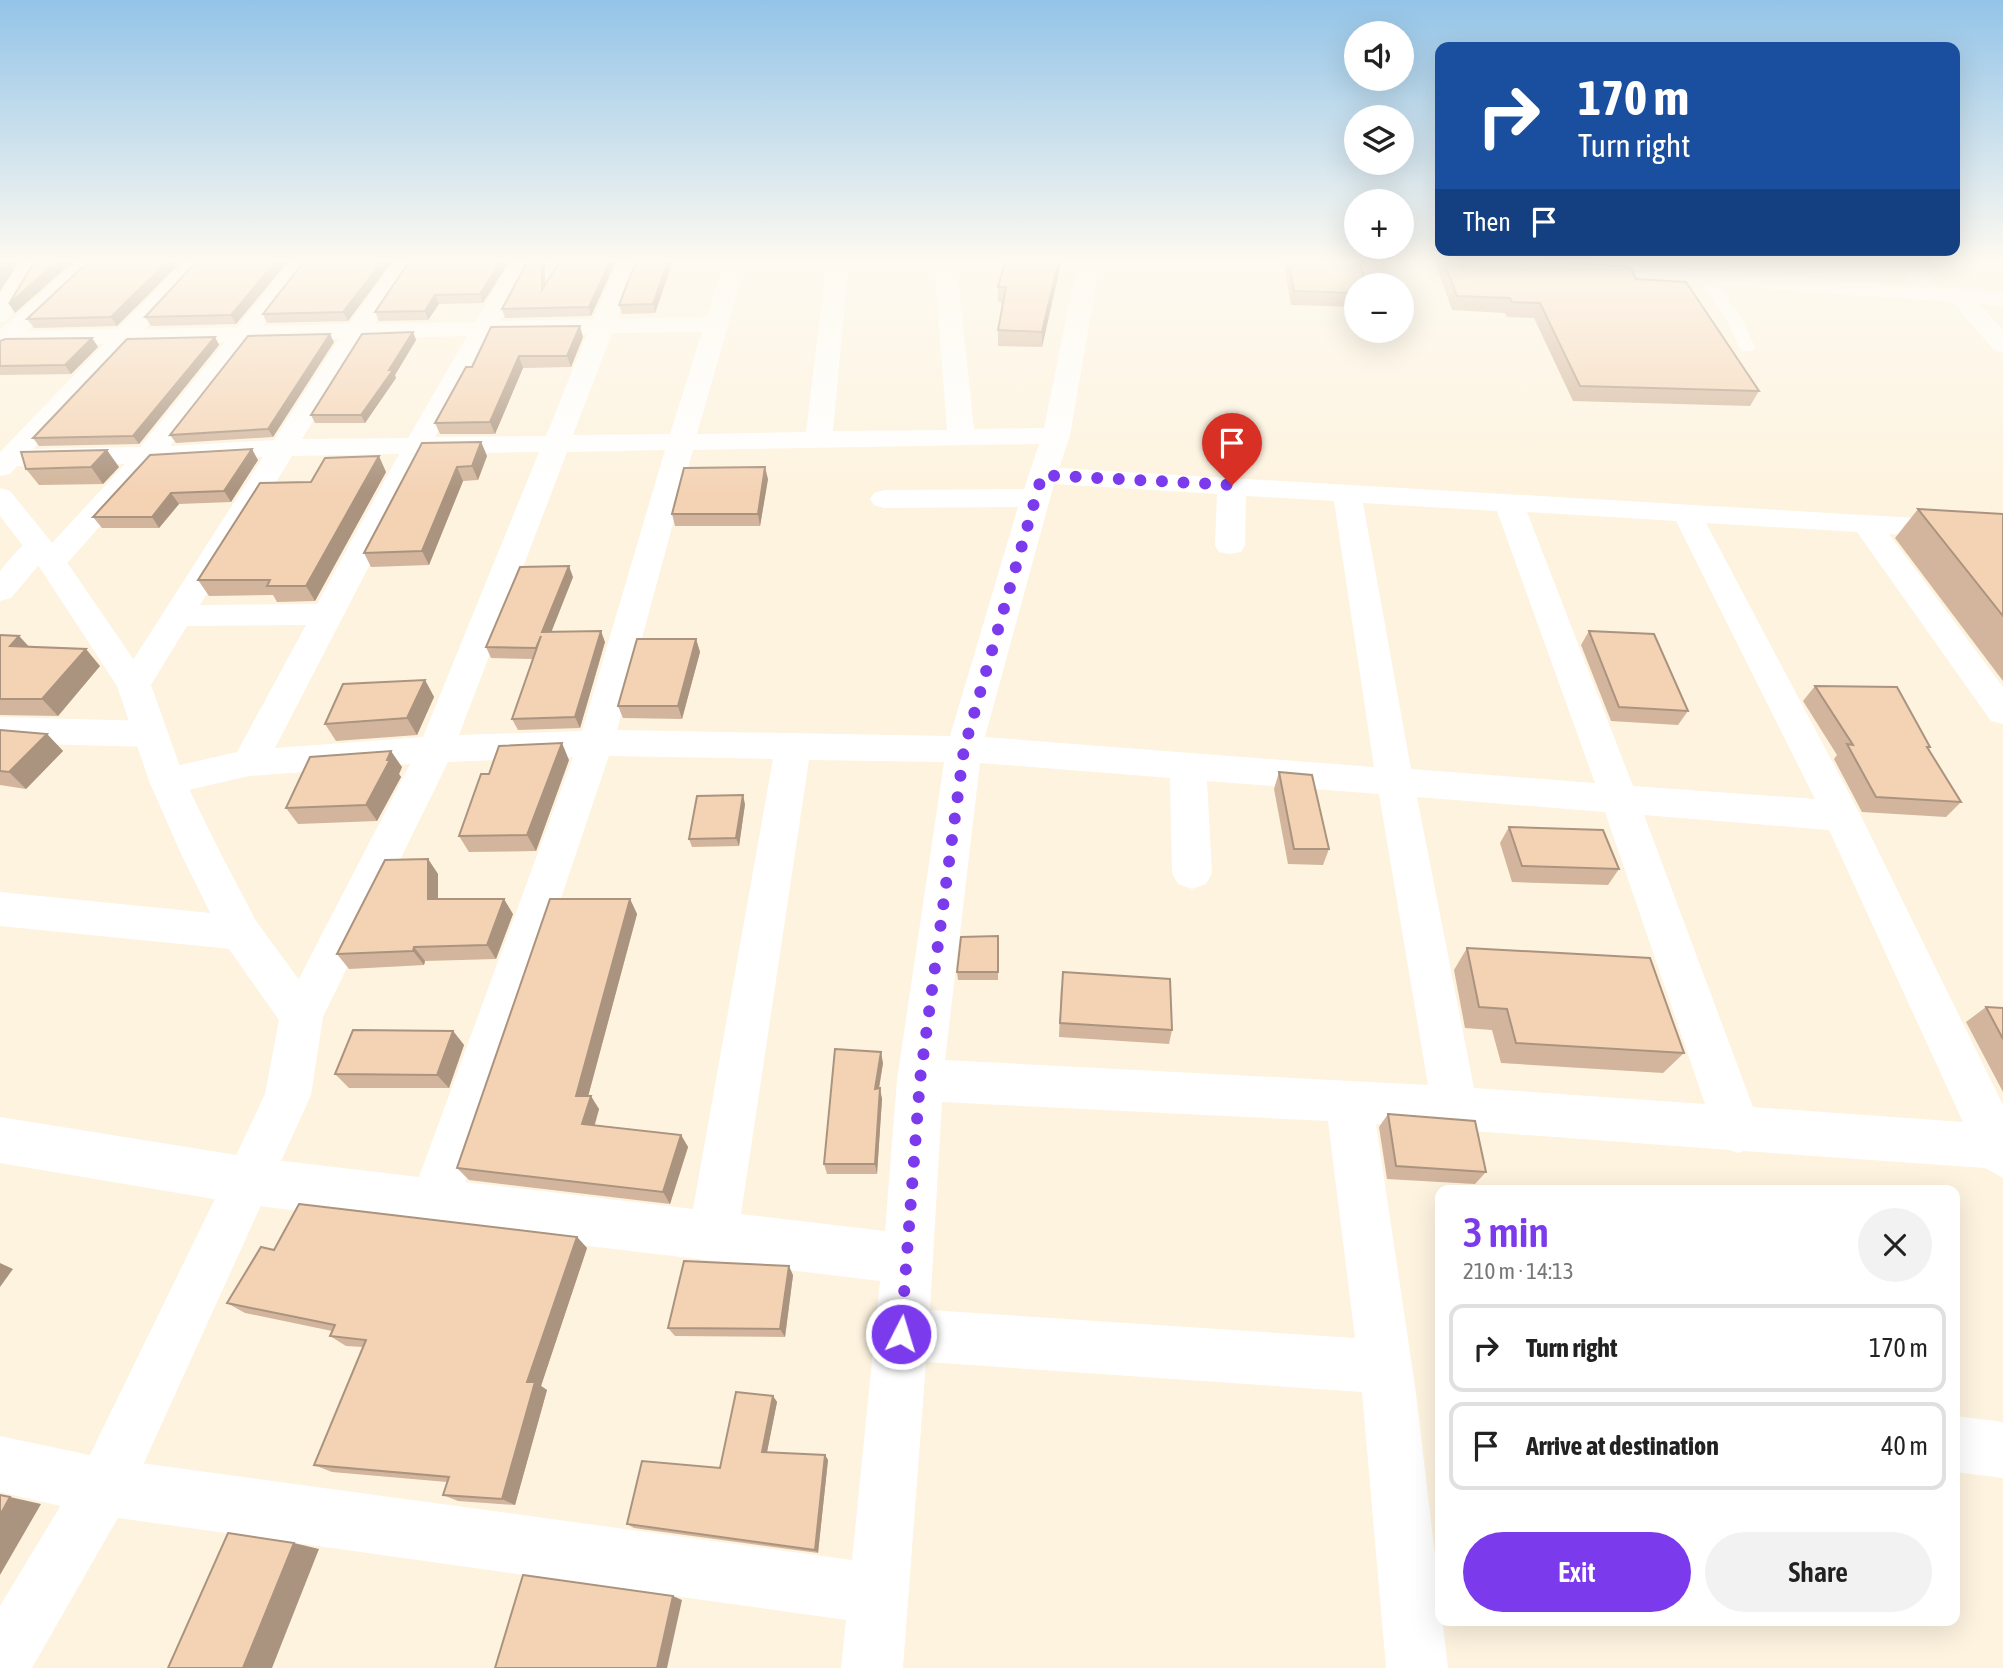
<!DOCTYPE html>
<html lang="en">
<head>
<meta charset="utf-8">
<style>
	body { margin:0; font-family:"Asap Condensed",sans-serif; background:#f2f2f2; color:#222; height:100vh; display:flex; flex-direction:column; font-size:26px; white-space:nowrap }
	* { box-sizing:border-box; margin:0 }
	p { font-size:23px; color:#767676 }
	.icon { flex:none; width:38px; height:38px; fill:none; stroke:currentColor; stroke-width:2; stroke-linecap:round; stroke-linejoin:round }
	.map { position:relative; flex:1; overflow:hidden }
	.drawer { position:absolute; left:1435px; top:1185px; width:525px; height:441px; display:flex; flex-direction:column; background:#fff; border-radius:14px; box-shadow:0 7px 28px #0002 }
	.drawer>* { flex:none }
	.hud { position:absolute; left:1435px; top:42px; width:525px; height:214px; border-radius:14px; box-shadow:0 7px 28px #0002; background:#1a4fa0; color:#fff; overflow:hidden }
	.controls { position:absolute; left:1344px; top:21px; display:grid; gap:14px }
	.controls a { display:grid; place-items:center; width:70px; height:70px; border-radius:50%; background:#fff; box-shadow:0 7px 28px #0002; font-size:35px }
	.pin { position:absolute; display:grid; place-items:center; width:60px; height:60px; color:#fff; margin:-72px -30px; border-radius:50% 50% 50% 0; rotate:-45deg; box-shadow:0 0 7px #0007 }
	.pin .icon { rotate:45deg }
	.me { position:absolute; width:77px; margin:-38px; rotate:5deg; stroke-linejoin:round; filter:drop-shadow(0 0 5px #0008) }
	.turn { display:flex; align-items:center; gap:24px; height:147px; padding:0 28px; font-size:32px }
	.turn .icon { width:91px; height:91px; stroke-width:2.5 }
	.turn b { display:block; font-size:49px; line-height:60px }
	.then { display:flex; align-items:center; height:66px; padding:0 28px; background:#0003; gap:14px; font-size:26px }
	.round { display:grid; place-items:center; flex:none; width:74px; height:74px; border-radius:37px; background:#f2f2f2 }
	.head { display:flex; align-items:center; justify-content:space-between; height:119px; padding:0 28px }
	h1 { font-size:42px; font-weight:600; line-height:52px; color:#7c3aed }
	.primary-button { display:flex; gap:14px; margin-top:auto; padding:14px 28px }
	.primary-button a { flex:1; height:80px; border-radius:42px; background:#7c3aed; color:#fff; font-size:28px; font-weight:600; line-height:80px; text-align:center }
	.primary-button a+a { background:#f2f2f2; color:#222 }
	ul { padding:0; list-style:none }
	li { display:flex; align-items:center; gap:21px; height:88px; margin:0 14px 10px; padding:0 14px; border:4px solid #e0e0e0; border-radius:14px }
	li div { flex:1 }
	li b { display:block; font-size:26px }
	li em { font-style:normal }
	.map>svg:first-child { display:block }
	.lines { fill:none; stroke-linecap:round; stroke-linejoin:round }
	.service { fill:#fff; fill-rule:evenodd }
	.minor { fill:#fff; fill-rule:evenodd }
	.tertiary { fill:#fff; fill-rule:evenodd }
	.wall { fill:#d2b59c }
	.shaded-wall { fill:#ab947f }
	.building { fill:#f4d3b5; stroke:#ab947f; stroke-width:2 }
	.route { stroke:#7c3aed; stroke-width:12; stroke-dasharray:0 21.6 }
</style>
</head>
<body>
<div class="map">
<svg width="2003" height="1668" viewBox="0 0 2003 1668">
	<rect width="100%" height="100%" fill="#fdf3df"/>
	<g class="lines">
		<!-- service -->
		<polygon class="service" points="1705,272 1710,274 1743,321 1755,347 1753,351 1741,351 1739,347 1727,321 1697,277"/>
		<!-- minor -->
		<g class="minor">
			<path d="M79,259H102L27,331L118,329L186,259H209L145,329L237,327L292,259H314L262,326L349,324L396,259H418L374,324L475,322L512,259H534L500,321L593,319L618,259H640L617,319L707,317L725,259H747L697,434L806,432L827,259H849L833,431L947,430L934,259H956L974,429L1044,428L1078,259H1100L1070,436L1059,468L2003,523V541L1889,534L2003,687V724L1991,721L1857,532L1706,523L1861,816L2003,1105V1178L1985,1168L1744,1151L1738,1153L1730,1150L1376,1124L1416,1393L1448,1668H1386L1362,1392L926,1362L903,1668H841L846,1620L104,1516L0,1492V1436L104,1458L852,1560L880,1281L249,1205L0,1163V1117L249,1157L419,1177L573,757L448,762L316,1031L301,1036L286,1031L279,1017L410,764L249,776L167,795L154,791L149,781L154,771L237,752L306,625L187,626L146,693L134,697L122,693L117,685L263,457L156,463L62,569L51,572L38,566L11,598L0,601V571C12,558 32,525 52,543L125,464L17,466L10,474L0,476V452L104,344L11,346L0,350V330ZM702,332L670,434L573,435L612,333ZM587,334L546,436L435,437L492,336ZM467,336L408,438L302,439L364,339ZM339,339L274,440L170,446L251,341ZM225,342L140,447L33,449L131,344ZM1039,444L1024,489L884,490L874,493L870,499L874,505L884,508L1018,507L950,736L617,730L693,450ZM665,450L582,731L459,735L567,452ZM539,452L423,737L275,748L427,454ZM399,454L317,604L200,605L292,456ZM1054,484L1217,494L1215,545L1219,552L1230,554L1241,552L1245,545L1246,496L1334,501L1374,767L985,737ZM1363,503L1497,511L1595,783L1411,769ZM1527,512L1676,521L1815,799L1633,786ZM609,756L773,759L693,1209L465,1182ZM809,760L944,762L897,1080L885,1231L741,1214ZM980,763L1170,778L1172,873L1178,884L1192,889L1206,884L1212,873L1207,781L1379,794L1428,1085L945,1060ZM1417,797L1605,812L1705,1104L1474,1088ZM1644,815L1829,830L1963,1122L1753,1107ZM942,1102L1328,1121L1355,1338L930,1310Z"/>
			<polygon points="1894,259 1916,259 1939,287 2003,292 2003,306 1979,304 2003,330 2003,352 1994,350 1952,302 1579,275 1568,268 1579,261 1914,286"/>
			<polygon points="0,717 150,721 163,725 168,734 163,743 150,747 0,743"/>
			<polygon points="0,892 241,916 256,921 262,933 256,945 241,950 0,926"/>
			<polygon points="1955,1416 2003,1422 2003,1478 1955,1472"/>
		</g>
		<!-- tertiary -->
		<g class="tertiary">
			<polygon points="22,259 44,259 8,320 0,322 0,295"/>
			<polygon points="0,488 10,491 62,555 151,685 185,781 221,854 256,921 316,1003 323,1017 311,1095 124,1507 32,1668 0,1668 0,1606 84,1467 232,1164 265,1094 279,1020 226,945 181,854 149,781 117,686 40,568 0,516"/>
		</g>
	</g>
	<!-- wall -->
	<g class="wall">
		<polygon points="91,259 184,259 117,326 34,328 27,319"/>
		<polygon points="199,259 290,259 236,324 151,326 145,317"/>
		<polygon points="306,259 394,259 348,321 267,323 263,314"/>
		<polygon points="511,259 483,303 439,304 428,320 379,321 375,312"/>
		<polygon points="529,259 545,259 545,285 561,259 617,259 591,316 505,318 502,309"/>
		<polygon points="637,259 674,259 655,313 622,314 619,305"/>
		<polygon points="1006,259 1062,259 1042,347 998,346 998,330 1003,303 998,302 998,287"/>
		<polygon points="1283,259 1359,259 1356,285 1356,307 1291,305"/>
		<polygon points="1434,259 1514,259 1636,279 1759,391 1750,406 1573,401 1534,318 1507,317 1505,313 1452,310"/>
		<polygon points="1569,259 1616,259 1615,262"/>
		<polygon points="413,332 416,340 395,375 396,378 365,423 315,423 311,415"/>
		<polygon points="215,337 219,345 139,444 39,446 33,438"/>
		<polygon points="583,337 571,367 523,368 495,434 440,434 435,423 472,367"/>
		<polygon points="92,338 98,347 71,374 0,375 0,341"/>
		<polygon points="334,342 273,437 176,443 170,435"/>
		<polygon points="481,442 487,456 478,480 463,481 429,565 371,567 364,553"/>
		<polygon points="258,460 231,502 179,504 159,528 102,528 93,517"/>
		<polygon points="119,467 103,484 39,485 26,469"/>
		<polygon points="386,472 315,601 277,602 273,595 209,596 198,580 311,482"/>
		<polygon points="768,479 760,526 675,526 672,514"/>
		<polygon points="1918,509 2003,514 2003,681 1895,538"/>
		<polygon points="573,577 551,632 605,642 580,728 518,730 512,719 533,659 491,658 486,647"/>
		<polygon points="1589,631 1688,711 1678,725 1611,721 1581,645"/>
		<polygon points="0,635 19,636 29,647 100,666 58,716 0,715"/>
		<polygon points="696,639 700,652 682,719 623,718 618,706"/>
		<polygon points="425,680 434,697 417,735 336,741 325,724"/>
		<polygon points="1815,686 1930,747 1928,749 1961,802 1946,817 1862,812 1834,759 1837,755 1803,701"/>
		<polygon points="0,730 47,734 63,751 26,789 0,785"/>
		<polygon points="569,760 536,851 469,852 459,836 489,774"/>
		<polygon points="402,767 399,774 401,777 377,821 298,824 286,808"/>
		<polygon points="1279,772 1329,849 1323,865 1288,864 1274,789"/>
		<polygon points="745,804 739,846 692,847 689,839"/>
		<polygon points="1509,827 1619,869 1608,885 1512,882 1500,843"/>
		<polygon points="428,859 438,874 438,899 513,914 496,959 425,961 424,965 349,969 337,954"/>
		<polygon points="630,899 637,914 588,1096 599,1109 595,1125 681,1135 688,1147 670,1204 469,1180 457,1168"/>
		<polygon points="998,936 998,980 958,980 957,972"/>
		<polygon points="1467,948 1684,1053 1663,1073 1501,1063 1492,1030 1465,1028 1454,970"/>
		<polygon points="1061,987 1172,1030 1169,1044 1059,1037"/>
		<polygon points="1986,1007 2003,1008 2003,1092 1966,1022"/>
		<polygon points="453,1031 464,1045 449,1088 349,1088 335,1074"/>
		<polygon points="883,1063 879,1089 882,1099 877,1174 827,1174 824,1164"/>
		<polygon points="1388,1114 1486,1172 1475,1184 1387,1179 1379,1127"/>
		<polygon points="577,1237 587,1248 541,1386 547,1390 515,1505 458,1501 443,1495 447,1482 332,1472 314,1465 363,1347 346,1346 330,1336 332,1331 245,1313 227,1303 274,1250"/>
		<polygon points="793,1275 785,1337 675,1336 668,1328"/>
		<polygon points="773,1396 777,1402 767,1452 825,1455 828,1460 818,1553 634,1528 627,1524 720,1468"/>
	</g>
	<!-- shaded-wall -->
	<g class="shaded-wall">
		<polygon points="9,259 21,259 0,291 0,272"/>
		<polygon points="60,259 76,259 15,313 9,304"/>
		<polygon points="170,259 184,259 117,326 111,317"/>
		<polygon points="278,259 290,259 236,324 231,315"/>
		<polygon points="384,259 394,259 348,321 343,312"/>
		<polygon points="502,259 511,259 483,303 480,294"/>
		<polygon points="542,259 545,259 545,299 542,290"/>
		<polygon points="611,259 617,259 591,316 589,307"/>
		<polygon points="669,259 674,259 655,313 653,304"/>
		<polygon points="1059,259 1062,259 1042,347 1042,332"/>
		<polygon points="435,295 439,304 428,320 425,311"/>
		<polygon points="580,326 583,337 571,367 567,356"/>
		<polygon points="413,332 416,340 395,375 396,378 365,423 361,415"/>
		<polygon points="330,334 334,342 273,437 268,429"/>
		<polygon points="215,337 219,345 139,444 133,436"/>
		<polygon points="92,338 98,347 71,374 65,365"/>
		<polygon points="519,356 523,368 495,434 490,422"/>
		<polygon points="481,442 487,456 478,480 472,466"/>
		<polygon points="252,449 258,460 231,502 224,491"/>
		<polygon points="107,450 119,467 103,484 91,467"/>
		<polygon points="379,456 386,472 315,601 306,586"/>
		<polygon points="457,467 463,481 429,565 422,551"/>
		<polygon points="765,467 768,479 760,526 758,514"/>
		<polygon points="171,493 179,504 159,528 152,517"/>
		<polygon points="569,566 573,577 547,643 542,632"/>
		<polygon points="601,631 605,642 580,728 575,717"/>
		<polygon points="19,636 34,652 10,646"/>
		<polygon points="696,639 700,652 682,719 678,706"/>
		<polygon points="86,649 100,666 58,716 42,699"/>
		<polygon points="425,680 434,697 417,735 407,718"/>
		<polygon points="47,734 63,751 26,789 9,772"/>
		<polygon points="562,743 569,760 536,851 527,835"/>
		<polygon points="391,751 402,767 399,774 401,777 377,821 366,805"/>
		<polygon points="743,795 745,804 739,846 736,838"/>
		<polygon points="428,859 438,874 438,913 428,899"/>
		<polygon points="504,899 513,914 496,959 487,945"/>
		<polygon points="630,899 637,914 585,1108 576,1096"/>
		<polygon points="414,947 425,961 424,965 413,951"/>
		<polygon points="453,1031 464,1045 449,1088 437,1075"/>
		<polygon points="881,1052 883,1063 877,1099 875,1089"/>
		<polygon points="880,1088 882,1099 877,1174 875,1164"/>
		<polygon points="591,1096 599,1109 591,1136 582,1124"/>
		<polygon points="681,1135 688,1147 670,1204 663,1192"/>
		<polygon points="577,1237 587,1248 541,1386 547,1390 515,1505 502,1499 527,1382"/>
		<polygon points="0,1263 13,1269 0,1287"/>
		<polygon points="789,1266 793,1275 785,1337 780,1329"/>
		<polygon points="773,1396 777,1402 766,1457 762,1452"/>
		<polygon points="825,1455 828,1460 818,1553 815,1550"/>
		<polygon points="10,1497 41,1504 0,1575 0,1515"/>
		<polygon points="294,1543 319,1549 272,1668 243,1668"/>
		<polygon points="673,1596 682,1600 667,1668 657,1668"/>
	</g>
	<!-- building -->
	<g class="building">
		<polygon points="0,259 9,259 0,272"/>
		<polygon points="36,259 60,259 9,304"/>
		<polygon points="91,259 170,259 111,317 27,319"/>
		<polygon points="199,259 278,259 231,315 145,317"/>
		<polygon points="306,259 384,259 343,312 263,314"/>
		<polygon points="411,259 502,259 480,294 435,295 425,311 375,312"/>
		<polygon points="529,259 542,259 542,290 561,259 611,259 589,307 502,309"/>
		<polygon points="637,259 669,259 653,304 619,305"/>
		<polygon points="1006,259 1059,259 1042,332 998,330 1006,287 998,287"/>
		<polygon points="1288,259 1359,259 1366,285 1356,285 1356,293 1294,291"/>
		<polygon points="1443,259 1514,259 1630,267 1636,279 1686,282 1759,391 1580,386 1540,303 1512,302 1510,298 1457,296"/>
		<polygon points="580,326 567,356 519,356 490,422 435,423 466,367 472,367 491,327"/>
		<polygon points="413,332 389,370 393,370 361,415 311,415 362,334"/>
		<polygon points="330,334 268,429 170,435 248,336"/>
		<polygon points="215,337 133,436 33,438 127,339"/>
		<polygon points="92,338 65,365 0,366 0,341 5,339"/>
		<polygon points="481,442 472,466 457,467 422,551 364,553 422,443"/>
		<polygon points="252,449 224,491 171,493 152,517 93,517 150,455"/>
		<polygon points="107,450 91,467 26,469 21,452"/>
		<polygon points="379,456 306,586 267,586 270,580 198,580 260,483 311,482 325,458"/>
		<polygon points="765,467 758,514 672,514 684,468"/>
		<polygon points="1918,509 2003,514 2003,616"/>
		<polygon points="569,566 542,632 601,631 575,717 512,719 541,636 536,648 486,647 520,567"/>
		<polygon points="1589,631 1654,634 1688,711 1619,707"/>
		<polygon points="0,635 19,636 10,646 86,649 42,699 0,699"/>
		<polygon points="637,639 696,639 678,706 618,706"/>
		<polygon points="425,680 407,718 325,724 343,684"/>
		<polygon points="1815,686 1897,687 1930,747 1927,747 1961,802 1876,797 1847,744 1853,745"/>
		<polygon points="0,730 47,734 9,772 0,771"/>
		<polygon points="562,743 527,835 459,836 481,774 489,774 499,746"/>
		<polygon points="391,751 387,760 390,760 366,805 286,808 310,757"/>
		<polygon points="1279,772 1312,775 1329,849 1294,849"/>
		<polygon points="743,795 736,838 689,839 697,796"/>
		<polygon points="1509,827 1603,830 1619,869 1522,866"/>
		<polygon points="428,859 428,899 504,899 487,945 414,947 413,951 337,954 385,860"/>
		<polygon points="550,899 630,899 576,1096 591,1096 582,1124 681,1135 663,1192 457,1168"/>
		<polygon points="998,936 998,972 957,972 961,937"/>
		<polygon points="1467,948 1650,958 1684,1053 1516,1043 1507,1009 1479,1007"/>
		<polygon points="1063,972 1170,979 1172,1030 1060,1023"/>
		<polygon points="1986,1007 2003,1008 2003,1039"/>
		<polygon points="353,1030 453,1031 437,1075 335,1074"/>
		<polygon points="835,1049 881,1052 875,1089 880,1088 875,1164 824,1164"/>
		<polygon points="1388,1114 1475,1121 1486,1172 1396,1166"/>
		<polygon points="299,1204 577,1237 527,1382 535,1382 502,1499 443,1495 449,1477 314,1465 366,1340 330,1336 335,1325 227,1303 261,1247 274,1250"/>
		<polygon points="684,1261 789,1266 780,1329 668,1328"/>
		<polygon points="736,1392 773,1396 762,1452 825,1455 815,1550 627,1524 642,1461 720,1468"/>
		<polygon points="0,1495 10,1497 0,1515"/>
		<polygon points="228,1533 294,1543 243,1668 168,1668"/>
		<polygon points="523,1575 673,1596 657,1668 495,1668"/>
	</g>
	<!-- sky -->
	<linearGradient id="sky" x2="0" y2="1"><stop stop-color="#93c4e8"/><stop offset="0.53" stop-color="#fefaf1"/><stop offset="1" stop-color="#fefaf1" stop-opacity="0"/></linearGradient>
	<rect width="2003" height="492" fill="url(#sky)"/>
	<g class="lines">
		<!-- route -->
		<polyline class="route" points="901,1334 920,1080 964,749 1042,475 1232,485"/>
	</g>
</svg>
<div class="controls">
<a><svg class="icon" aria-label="sound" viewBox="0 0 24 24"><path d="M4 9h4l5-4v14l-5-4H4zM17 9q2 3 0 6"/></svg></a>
<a><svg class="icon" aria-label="layers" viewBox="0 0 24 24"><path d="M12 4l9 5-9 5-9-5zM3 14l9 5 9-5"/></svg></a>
<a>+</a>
<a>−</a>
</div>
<div class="pin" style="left:1232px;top:485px;background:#d93025"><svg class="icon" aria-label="arrive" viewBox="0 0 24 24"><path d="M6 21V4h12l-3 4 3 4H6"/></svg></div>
<svg class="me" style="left:901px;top:1334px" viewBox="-20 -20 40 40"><circle r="17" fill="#7c3aed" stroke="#fff" stroke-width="3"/><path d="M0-11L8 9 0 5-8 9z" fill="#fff"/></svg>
<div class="hud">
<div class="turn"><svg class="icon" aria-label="right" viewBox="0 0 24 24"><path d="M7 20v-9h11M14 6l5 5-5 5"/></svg><div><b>170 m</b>Turn right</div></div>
<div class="then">Then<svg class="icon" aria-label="arrive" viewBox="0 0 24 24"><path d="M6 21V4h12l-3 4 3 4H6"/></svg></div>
</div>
<section class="drawer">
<div class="head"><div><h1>3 min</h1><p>210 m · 14:13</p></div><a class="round"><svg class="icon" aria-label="close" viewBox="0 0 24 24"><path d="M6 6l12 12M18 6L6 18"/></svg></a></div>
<ul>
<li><svg class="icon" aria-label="right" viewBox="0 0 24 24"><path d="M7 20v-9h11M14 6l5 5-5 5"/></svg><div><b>Turn right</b></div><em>170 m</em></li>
<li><svg class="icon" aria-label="arrive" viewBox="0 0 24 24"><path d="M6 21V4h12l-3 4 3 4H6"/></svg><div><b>Arrive at destination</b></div><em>40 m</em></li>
</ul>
<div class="primary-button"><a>Exit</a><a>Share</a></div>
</section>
</div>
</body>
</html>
